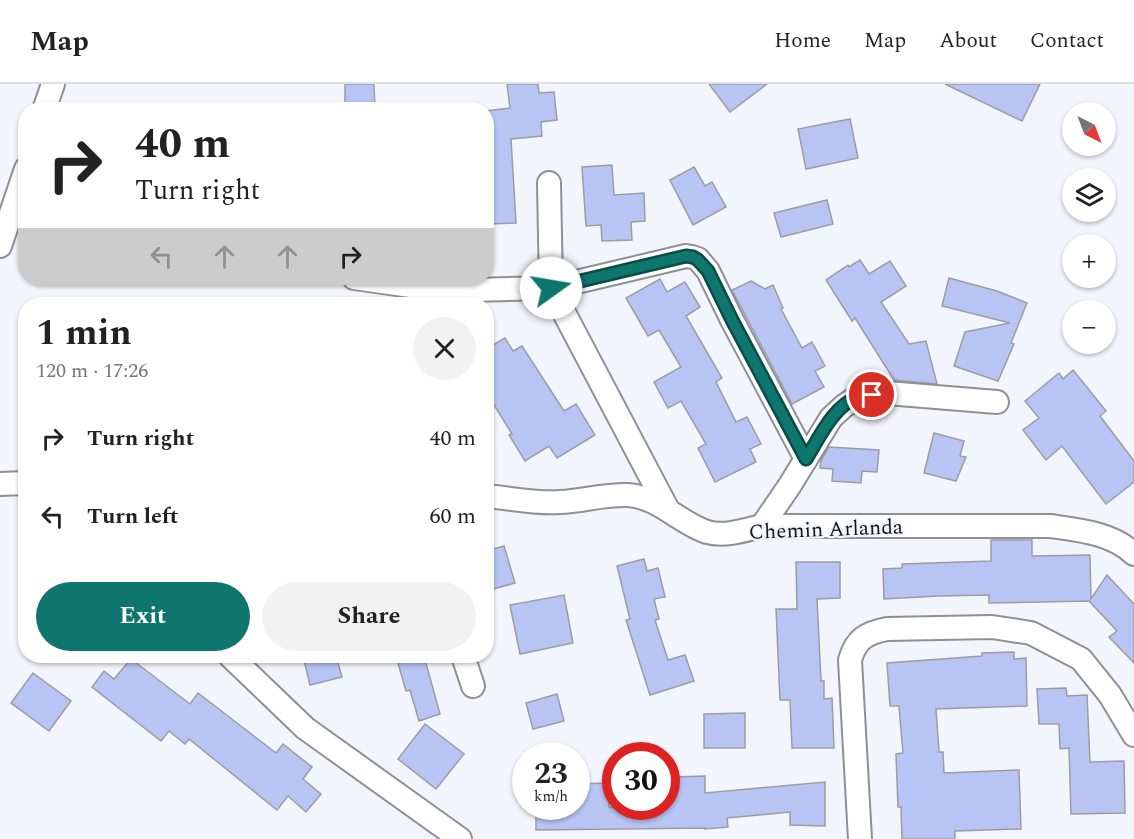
<!DOCTYPE html>
<html lang="en">
<head>
<meta charset="utf-8">
<style>
	body { margin:0; font-family:Spectral,serif; background:#f2f2f2; color:#222; height:100vh; display:flex; flex-direction:column; font-size:22px; white-space:nowrap }
	* { box-sizing:border-box; margin:0 }
	p { font-size:20px; color:#767676 }
	.icon { flex:none; width:33px; height:33px; fill:none; stroke:currentColor; stroke-width:2; stroke-linecap:round; stroke-linejoin:round }
	.map { position:relative; flex:1; overflow:hidden }
	.drawer { position:absolute; left:18px; top:213px; width:476px; height:366px; display:flex; flex-direction:column; background:#fff; border-radius:24px; box-shadow:0 2px 4px #0004 }
	.drawer>* { flex:none }
	.hud { position:absolute; left:18px; top:18px; width:476px; height:183px; border-radius:24px; box-shadow:0 2px 4px #0004; background:#fff; color:#222; overflow:hidden }
	.needle { width:39px; rotate:138deg }
	.tools { position:absolute; left:1062px; top:18px; display:grid; gap:12px }
	.tools a { display:grid; place-items:center; width:54px; height:54px; border-radius:50%; background:#fff; box-shadow:0 2px 4px #0004; font-size:30px }
	.speed { position:absolute; left:512px; top:658px; display:flex; gap:12px; font-size:30px; font-weight:700; text-align:center }
	.speed>* { display:grid; place-content:center; width:78px; height:78px; border-radius:50%; background:#fff; box-shadow:0 2px 4px #0004; line-height:1 }
	.speed small { font-size:15px; font-weight:400 }
	.speed .limit { border:9px solid #d22; background:#fff; color:#111 }
	.pin { position:absolute; display:grid; place-items:center; width:51px; height:51px; color:#fff; margin:-26px; border:3px solid #fff; border-radius:50%; box-shadow:0 2px 6px #0007 }
	.me { position:absolute; width:66px; margin:-33px; rotate:77deg; stroke-linejoin:round; filter:drop-shadow(0 0 4px #0008) }
	.turn { display:flex; align-items:center; gap:21px; height:126px; padding:0 18px; font-size:27px }
	.turn .icon { width:78px; height:78px; stroke-width:2.5 }
	.turn b { display:block; font-size:42px; line-height:51px }
	.lanes { display:flex; align-items:center; height:57px; padding:0 18px; background:#0003; justify-content:center; gap:30px; direction:ltr }
	.lanes .off { opacity:.35 }
	.round { display:grid; place-items:center; flex:none; width:63px; height:63px; border-radius:32px; background:#f2f2f2 }
	.headline { display:flex; align-items:center; justify-content:space-between; height:102px; padding:0 18px }
	h1 { font-size:36px; font-weight:700; line-height:45px }
	.primary-button { display:flex; gap:12px; margin-top:auto; padding:12px 18px }
	.primary-button a { flex:1; height:69px; border-radius:36px; background:#0f766e; color:#fff; font-size:24px; font-weight:700; line-height:69px; text-align:center }
	.primary-button a+a { background:#f2f2f2; color:#222 }
	ul { padding:0; list-style:none }
	li { display:flex; align-items:center; gap:18px; height:78px; padding:0 18px }
	li div { flex:1 }
	li b { display:block; font-size:22px }
	li em { font-style:normal }
	header { display:flex; align-items:center; gap:36px; box-sizing:border-box; height:84px; padding:0 30px; background:#fff; border-bottom:2px solid #e0e0e0 }
	header strong { font-size:28px }
	nav { display:flex; gap:33px; margin-inline-start:auto; font-size:21px }
	.map>svg:first-child { display:block }
	.building { fill:#b7c4f4; stroke:#9c9da3; stroke-width:1.5 }
	.lines { fill:none; stroke-linecap:round; stroke-linejoin:round }
	.street-casing { stroke:#8e9095; stroke-width:26 }
	.street { stroke:#fff; stroke-width:22 }
	.route-casing { stroke:#0a4d48; stroke-width:15 }
	.route { stroke:#0f766e; stroke-width:10 }
	.labels { text-anchor:middle; stroke-width:4.5; stroke-linejoin:round; paint-order:stroke }
	.street-label { font-size:21px; fill:#161618; stroke:#f3f5fc }
</style>
</head>
<body>
<header>
<strong>Map</strong>
<nav><a>Home</a><a>Map</a><a>About</a><a>Contact</a></nav>
</header>
<div class="map">
<svg width="1134" height="755" viewBox="0 0 1134 755">
	<rect width="100%" height="100%" fill="#f3f5fc"/>
	<!-- building -->
	<g class="building">
		<polygon points="345,0 374,0 375,26 345,26"/>
		<polygon points="507,0 538,0 539,9 554,8 557,36 541,38 542,52 511,55 516,139 486,140 486,27 510,24"/>
		<polygon points="709,0 767,0 730,28"/>
		<polygon points="945,0 1040,0 1022,37"/>
		<polygon points="850,35 858,74 806,85 798,45"/>
		<polygon points="612,81 614,111 644,109 645,137 631,138 632,156 602,157 601,141 586,142 582,83"/>
		<polygon points="694,83 705,102 712,98 726,123 693,141 670,96"/>
		<polygon points="827,116 833,140 781,153 774,129"/>
		<polygon points="860,176 869,190 890,177 906,202 881,218 909,260 926,257 937,300 894,296 855,234 852,237 826,196 848,181 849,183"/>
		<polygon points="949,194 997,207 1027,219 1011,259 1014,260 998,297 954,282 965,248 1010,239 942,222"/>
		<polygon points="660,195 667,208 685,198 700,223 686,232 722,294 716,298 736,338 747,333 761,360 750,365 756,378 715,398 698,364 706,360 681,317 668,324 654,298 681,283 659,246 648,252 626,214"/>
		<polygon points="751,197 765,205 773,201 783,224 781,225 802,264 812,258 825,282 815,287 824,303 792,320 732,206"/>
		<polygon points="505,254 513,267 522,262 564,327 576,320 595,351 557,374 549,362 525,377 509,351 512,350 486,308 486,265"/>
		<polygon points="1073,286 1106,327 1100,332 1134,377 1134,398 1106,420 1062,362 1046,376 1023,346 1039,334 1025,317 1059,289 1063,295"/>
		<polygon points="934,349 964,357 960,372 966,373 956,397 924,389"/>
		<polygon points="829,363 879,366 877,388 862,387 861,399 832,397 833,385 820,384 821,376"/>
		<polygon points="991,456 1032,456 1032,472 1090,471 1091,515 1107,491 1134,520 1134,579 1109,553 1117,547 1089,517 989,519 989,511 939,512 884,515 883,485 902,484 902,480 991,477"/>
		<polygon points="504,462 515,499 486,507 486,467"/>
		<polygon points="644,475 647,487 658,484 665,513 654,515 659,535 655,536 668,576 685,571 694,597 650,611 626,536 630,535 617,482"/>
		<polygon points="796,478 840,478 840,514 817,515 821,597 824,597 824,615 832,614 834,664 792,664 790,616 780,616 776,525 797,525"/>
		<polygon points="564,511 573,559 520,570 510,521"/>
		<polygon points="1014,568 1014,575 1026,574 1027,622 936,625 939,668 943,668 944,689 1019,686 1021,745 955,747 955,755 902,755 901,723 898,723 896,670 903,669 899,622 890,622 887,579 982,572 982,569"/>
		<polygon points="303,572 336,572 342,593 310,601"/>
		<polygon points="396,572 424,572 440,630 419,637 410,606 406,607"/>
		<polygon points="131,575 190,620 198,609 276,669 283,660 312,683 303,695 321,710 306,728 288,712 277,726 189,655 185,660 169,647 161,657 92,603 104,587 114,595"/>
		<polygon points="33,589 71,617 49,647 11,619"/>
		<polygon points="1066,604 1067,612 1087,611 1090,678 1124,677 1125,729 1071,730 1069,664 1060,665 1059,640 1039,640 1037,605"/>
		<polygon points="557,610 564,637 533,645 526,619"/>
		<polygon points="745,629 745,664 704,664 704,630"/>
		<polygon points="425,640 464,670 436,705 398,675"/>
		<polygon points="705,692 705,709 825,698 825,742 790,741 790,728 727,734 728,743 705,745 705,744 536,746 536,723 576,723 576,700 609,699 609,723 666,723 666,704 671,703 671,693"/>
	</g>
	<g class="lines">
		<defs>
			<g id="street">
				<polyline points="44,26 53,0"/>
				<polyline points="549,99 551,204 668,426"/>
				<polyline points="0,162 26,85"/>
				<polyline points="354,194 432,205 470,206 551,204 686,172 692,173 698,175 708,187 732,236 806,375"/>
				<polyline points="0,400 26,399"/>
				<path d="M486,412C510,414 536,420 560,418C582,417 606,410 628,411C659,413 679,439 707,448C725,453 745,446 762,442H1050C1079,446 1112,449 1134,470"/>
				<polyline points="762,442 790,401 831,334 844,322 857,313 887,309 997,318"/>
				<polyline points="230,572 305,644 460,755"/>
				<polyline points="463,572 473,602"/>
				<path d="M860,755L850,576C856,555 866,549 887,545L992,543L1031,549L1081,575L1110,611L1134,651"/>
			</g>
		</defs>
		<!-- street casing -->
		<use href="#street" class="street-casing"/>
		<!-- street -->
		<use href="#street" class="street"/>
	</g>
	<g class="lines">
		<defs>
			<path id="route" d="M551,204L686,172L693,173L698,176L708,187L732,236L806,375C819,354 834,321 858,313C862,312 868,312 872,311"/>
		</defs>
		<!-- route casing -->
		<use href="#route" class="route-casing"/>
		<!-- route -->
		<use href="#route" class="route"/>
	</g>
	<g class="labels">
		<!-- street labels -->
		<g class="street-label">
			<text transform="translate(826 445) rotate(-2)" y="7">Chemin Arlanda</text>
		</g>
	</g>
</svg>
<div class="tools">
<a><svg class="needle" viewBox="-14 -14 28 28"><path d="M0-13l5 13h-10z" fill="#e53935"/><path d="M0 13l5-13h-10z" fill="#767676"/></svg></a>
<a><svg class="icon" aria-label="layers" viewBox="0 0 24 24"><path d="M12 4l9 5-9 5-9-5zM3 14l9 5 9-5"/></svg></a>
<a>+</a>
<a>−</a>
</div>
<div class="speed"><div>23<small>km/h</small></div><div class="limit">30</div></div>
<div class="pin" style="left:872px;top:311px;background:#d93025"><svg class="icon" aria-label="arrive" viewBox="0 0 24 24"><path d="M6 21V4h12l-3 4 3 4H6"/></svg></div>
<svg class="me" style="left:551px;top:204px" viewBox="-20 -20 40 40"><circle r="19" fill="#fff"/><path d="M0-13L10 11 0 6-10 11z" fill="#0f766e"/></svg>
<div class="hud">
<div class="turn"><svg class="icon" aria-label="right" viewBox="0 0 24 24"><path d="M7 20v-9h11M14 6l5 5-5 5"/></svg><div><b>40 m</b>Turn right</div></div>
<div class="lanes"><svg class="icon off" aria-label="left" viewBox="0 0 24 24"><path d="M17 20v-9H6M10 6l-5 5 5 5"/></svg><svg class="icon off" aria-label="ahead" viewBox="0 0 24 24"><path d="M12 20V5M6 11l6-6 6 6"/></svg><svg class="icon off" aria-label="ahead" viewBox="0 0 24 24"><path d="M12 20V5M6 11l6-6 6 6"/></svg><svg class="icon" aria-label="right" viewBox="0 0 24 24"><path d="M7 20v-9h11M14 6l5 5-5 5"/></svg></div>
</div>
<section class="drawer">
<div class="headline"><div><h1>1 min</h1><p>120 m · 17:26</p></div><a class="round"><svg class="icon" aria-label="close" viewBox="0 0 24 24"><path d="M6 6l12 12M18 6L6 18"/></svg></a></div>
<ul>
<li><svg class="icon" aria-label="right" viewBox="0 0 24 24"><path d="M7 20v-9h11M14 6l5 5-5 5"/></svg><div><b>Turn right</b></div><em>40 m</em></li>
<li><svg class="icon" aria-label="left" viewBox="0 0 24 24"><path d="M17 20v-9H6M10 6l-5 5 5 5"/></svg><div><b>Turn left</b></div><em>60 m</em></li>
</ul>
<div class="primary-button"><a>Exit</a><a>Share</a></div>
</section>
</div>
</body>
</html>
